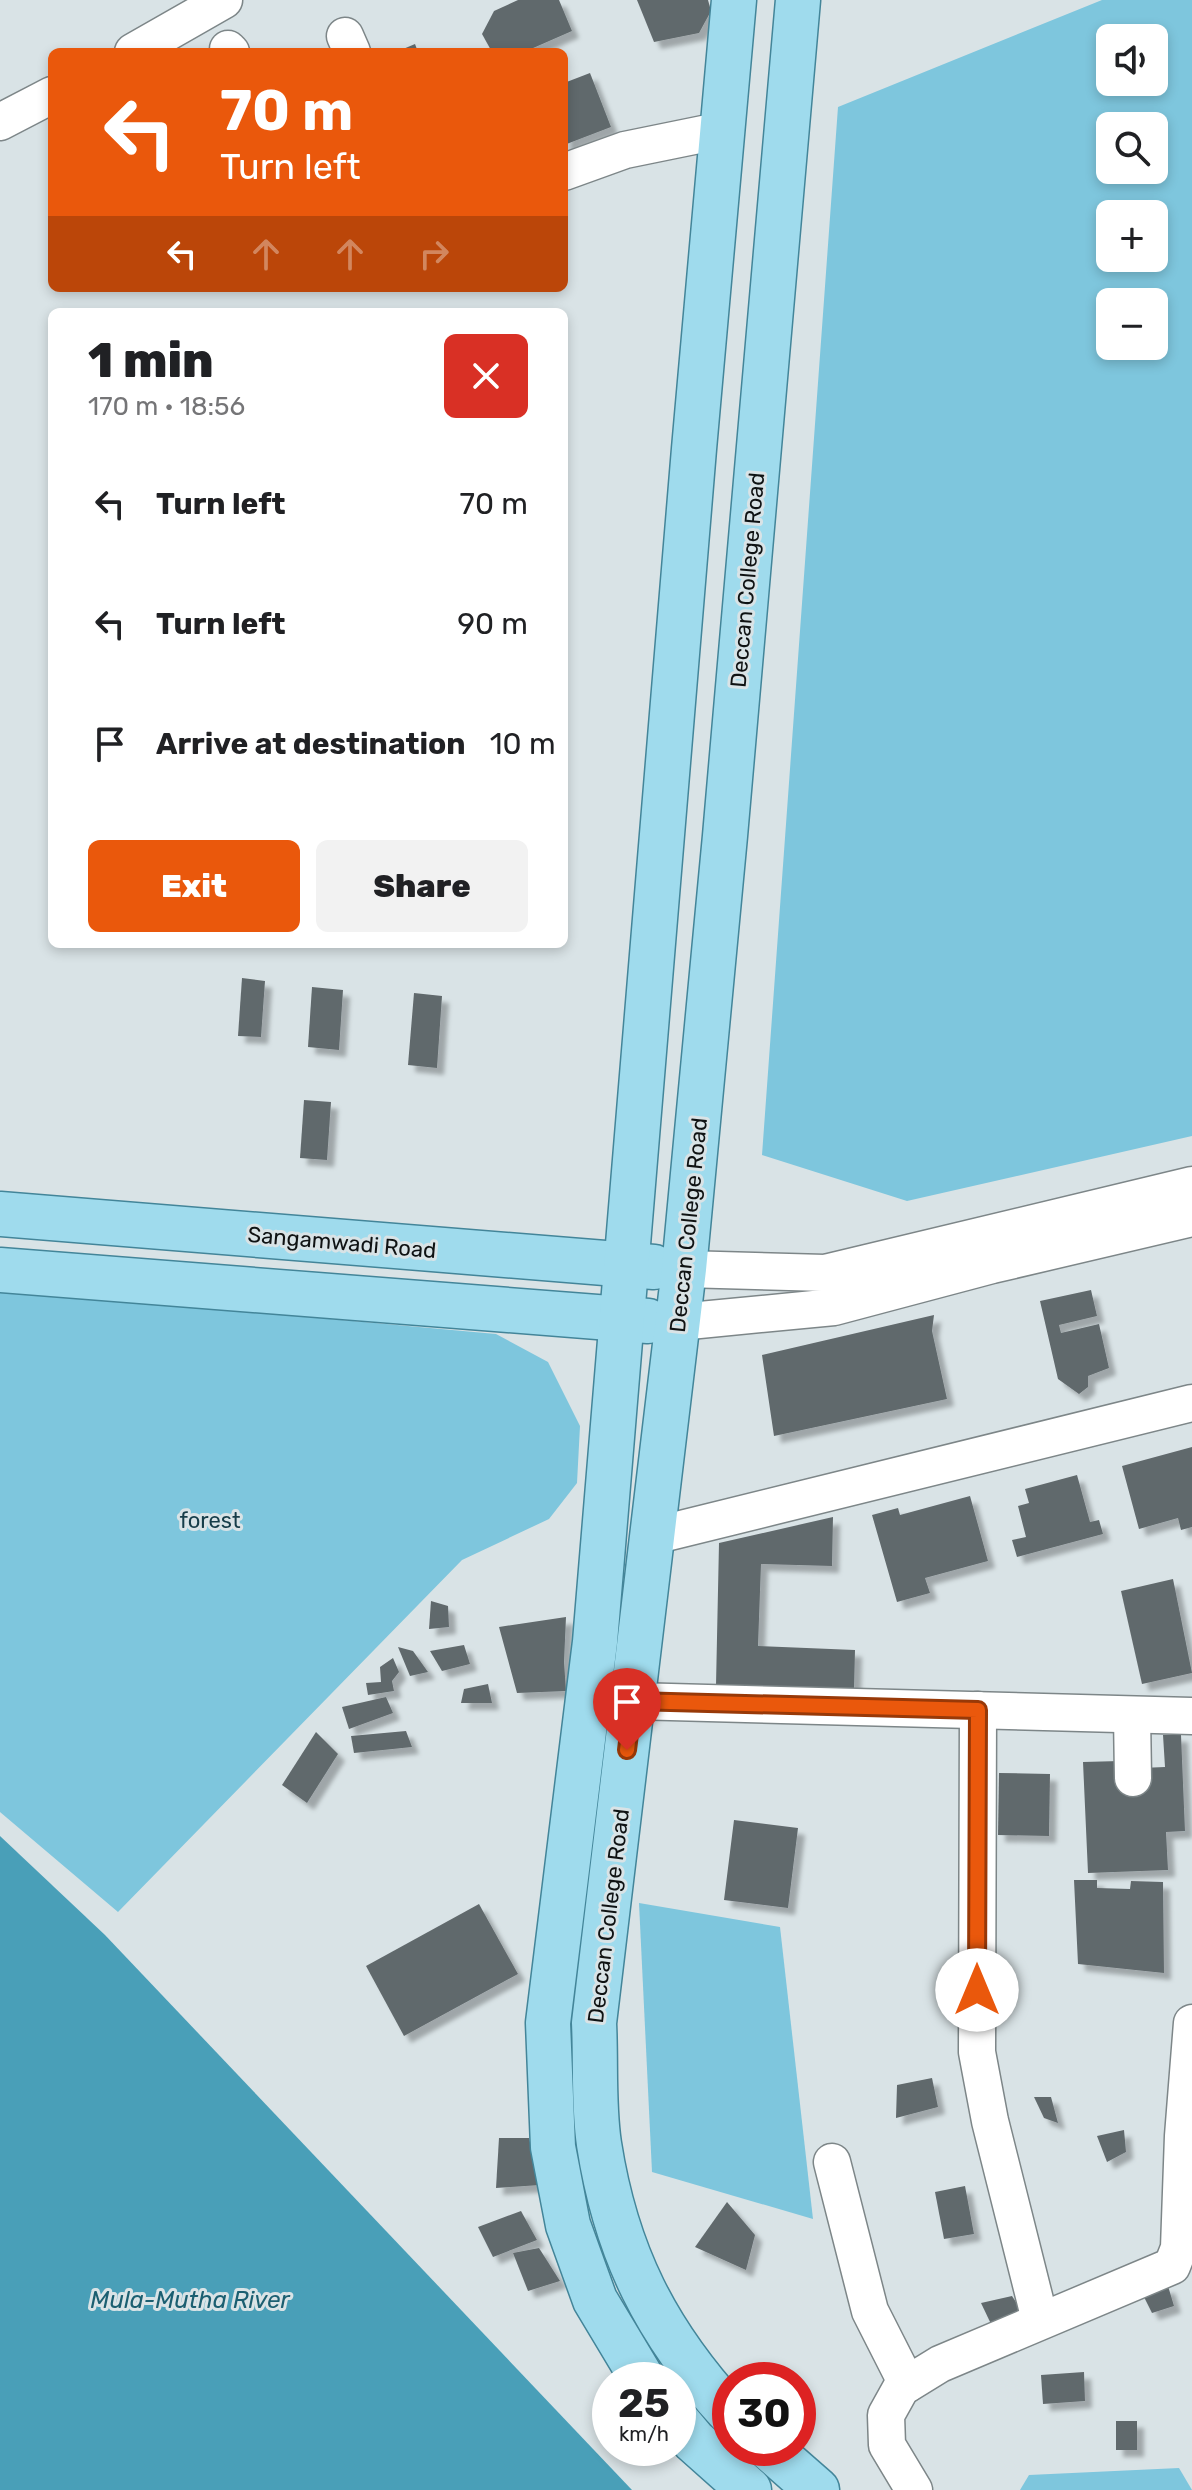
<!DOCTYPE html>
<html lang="en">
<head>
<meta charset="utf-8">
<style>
	body { margin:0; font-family:Rubik,sans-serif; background:#f2f2f2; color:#202124; height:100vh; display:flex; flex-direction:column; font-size:30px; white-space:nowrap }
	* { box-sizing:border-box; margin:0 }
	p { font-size:26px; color:#757577 }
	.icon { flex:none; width:44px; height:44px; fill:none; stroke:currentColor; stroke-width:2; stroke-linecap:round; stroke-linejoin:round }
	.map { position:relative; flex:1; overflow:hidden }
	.sheet { position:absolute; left:48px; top:308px; width:520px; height:640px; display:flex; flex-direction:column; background:#fff; border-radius:12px; box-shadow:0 4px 12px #0003 }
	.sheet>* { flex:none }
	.hud { position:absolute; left:48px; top:48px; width:520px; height:244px; border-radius:12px; box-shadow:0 4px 12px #0003; background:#ea580c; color:#fff; overflow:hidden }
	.tools { position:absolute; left:1096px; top:24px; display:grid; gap:16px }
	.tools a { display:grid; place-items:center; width:72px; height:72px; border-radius:12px; background:#fff; box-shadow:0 4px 12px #0003; font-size:40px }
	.speed { position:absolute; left:592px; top:2362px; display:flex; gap:16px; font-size:40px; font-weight:700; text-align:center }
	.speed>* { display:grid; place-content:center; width:104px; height:104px; border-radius:50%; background:#fff; box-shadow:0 4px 12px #0003; line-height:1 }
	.speed small { font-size:20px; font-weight:400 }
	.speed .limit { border:12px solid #d22; background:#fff; color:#111 }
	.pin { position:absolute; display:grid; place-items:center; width:68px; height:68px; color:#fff; margin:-82px -34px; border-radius:50% 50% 50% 0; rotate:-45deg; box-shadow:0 0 8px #0007 }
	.pin .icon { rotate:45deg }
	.me { position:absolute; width:88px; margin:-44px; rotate:0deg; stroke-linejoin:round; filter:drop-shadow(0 0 6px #0008) }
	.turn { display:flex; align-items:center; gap:28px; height:168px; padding:0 40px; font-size:36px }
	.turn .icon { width:104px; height:104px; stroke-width:2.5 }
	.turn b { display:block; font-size:56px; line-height:68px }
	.lanes { display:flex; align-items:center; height:76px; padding:0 40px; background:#0003; justify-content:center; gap:40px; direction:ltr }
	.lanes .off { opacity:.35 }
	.round { display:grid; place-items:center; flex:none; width:84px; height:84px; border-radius:12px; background:#f2f2f2 }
	.overview { display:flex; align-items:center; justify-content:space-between; height:136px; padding:0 40px }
	h1 { font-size:48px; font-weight:800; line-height:60px }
	.action { display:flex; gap:16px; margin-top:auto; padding:16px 40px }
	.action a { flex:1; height:92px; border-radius:12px; background:#ea580c; color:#fff; font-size:32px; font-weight:800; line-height:92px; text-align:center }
	.action a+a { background:#f2f2f2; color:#202124 }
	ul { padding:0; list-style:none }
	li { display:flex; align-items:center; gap:24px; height:120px; padding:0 40px }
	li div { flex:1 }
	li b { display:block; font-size:30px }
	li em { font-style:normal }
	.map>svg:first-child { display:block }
	.green { fill:#7ec6dd; fill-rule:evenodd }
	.water { fill:#499fb8 }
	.building { fill:#61696c; filter:url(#shadow) }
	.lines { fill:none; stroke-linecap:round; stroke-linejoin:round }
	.minor-casing { stroke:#7d8688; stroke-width:39 }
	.major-casing { stroke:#438599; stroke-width:47 }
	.minor { stroke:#fff; stroke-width:36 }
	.major { stroke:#9fdbed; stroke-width:44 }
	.route-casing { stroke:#983908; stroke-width:20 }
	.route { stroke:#ea580c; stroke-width:14 }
	.labels { text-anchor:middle; stroke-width:6; stroke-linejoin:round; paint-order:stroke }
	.street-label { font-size:22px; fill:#0f1213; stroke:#d9e3e6 }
	.park-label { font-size:22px; fill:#163d49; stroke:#d9e3e6 }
	.water-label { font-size:24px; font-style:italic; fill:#1b5f71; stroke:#d9e3e6 }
</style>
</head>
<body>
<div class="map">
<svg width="1192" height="2490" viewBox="0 0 1192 2490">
	<defs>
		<filter id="shadow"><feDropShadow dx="7" dy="7" stdDeviation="2" flood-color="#0004"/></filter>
	</defs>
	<rect width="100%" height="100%" fill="#d9e3e6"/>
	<!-- green -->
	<g class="green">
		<path d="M1102,0H1192V1136L907,1201L762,1155L838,107ZM1110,38H1154V82H1110ZM1110,126H1154V170H1110ZM1110,214H1154V258H1110ZM1110,302H1154V346H1110Z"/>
		<polygon points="0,1289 496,1334 548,1362 580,1426 577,1483 549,1519 462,1560 118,1912 0,1812"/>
		<polygon points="639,1903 780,1927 813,2219 652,2172"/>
		<polygon points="1179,2468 1192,2490 1020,2490 1029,2475"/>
	</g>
	<!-- water -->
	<polygon class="water" points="0,1836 105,1935 632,2490 0,2490"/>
	<!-- building -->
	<g class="building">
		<polygon points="518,0 559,0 572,31 524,52 492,52 482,34 494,11"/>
		<polygon points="637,0 708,0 711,11 699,33 654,42"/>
		<polygon points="415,44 418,52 396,52"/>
		<polygon points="590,73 611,127 564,145 564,83"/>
		<polygon points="242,978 265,981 261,1037 238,1036"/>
		<polygon points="312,987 343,990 339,1050 308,1047"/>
		<polygon points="414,993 442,996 437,1068 408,1065"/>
		<polygon points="304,1100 331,1102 327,1160 300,1158"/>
		<polygon points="1091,1290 1097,1316 1059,1325 1061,1333 1099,1324 1109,1368 1088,1376 1088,1387 1079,1394 1058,1379 1040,1301"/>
		<polygon points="934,1315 932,1331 947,1399 774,1436 762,1355"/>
		<polygon points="1192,1447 1192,1527 1181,1530 1178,1518 1139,1529 1122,1466"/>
		<polygon points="1077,1475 1090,1522 1099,1520 1103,1534 1017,1557 1012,1540 1026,1537 1018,1506 1029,1503 1025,1489"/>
		<polygon points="970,1496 988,1561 925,1578 930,1593 897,1602 872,1515 898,1508 900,1515"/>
		<polygon points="833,1517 832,1566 761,1564 758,1646 855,1650 854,1690 716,1685 719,1543"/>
		<polygon points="1173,1579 1192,1673 1142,1684 1121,1591"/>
		<polygon points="431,1601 448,1606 449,1627 429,1629"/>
		<polygon points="566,1617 564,1662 566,1691 517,1693 499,1627"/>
		<polygon points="464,1645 470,1664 442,1671 430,1651"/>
		<polygon points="398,1647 413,1651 428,1672 410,1676"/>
		<polygon points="393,1658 399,1672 392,1681 394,1691 368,1695 366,1683 381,1682 380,1667"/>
		<polygon points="488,1684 492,1703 461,1703 464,1689"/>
		<polygon points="386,1697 393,1713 349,1729 342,1707"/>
		<polygon points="406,1731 412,1747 354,1753 351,1736"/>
		<polygon points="316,1732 338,1754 307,1803 282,1785"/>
		<polygon points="1163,1735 1181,1735 1185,1831 1166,1832 1168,1870 1088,1873 1083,1762 1120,1761 1141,1768 1165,1767"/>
		<polygon points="999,1773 1050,1774 1049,1836 998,1835"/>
		<polygon points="734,1820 798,1828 788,1908 724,1900"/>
		<polygon points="1074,1880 1097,1880 1097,1888 1130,1889 1131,1881 1163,1882 1164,1973 1078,1964"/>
		<polygon points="479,1904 518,1974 404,2036 366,1966"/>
		<polygon points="932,2078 938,2107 896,2118 897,2085"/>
		<polygon points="1034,2097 1051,2097 1058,2123 1044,2118"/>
		<polygon points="1124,2130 1126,2152 1107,2162 1097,2136"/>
		<polygon points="499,2138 529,2138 540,2185 496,2188"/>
		<polygon points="965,2186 974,2234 944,2239 935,2192"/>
		<polygon points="727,2202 755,2235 746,2270 695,2247"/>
		<polygon points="521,2211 537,2240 493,2257 478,2227"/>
		<polygon points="539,2248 560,2281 528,2291 513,2253"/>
		<polygon points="1168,2286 1174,2306 1152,2313 1141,2291"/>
		<polygon points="1012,2296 1027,2319 992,2326 981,2303"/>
		<polygon points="1084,2372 1085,2401 1043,2404 1041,2375"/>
		<rect x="1116" y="2421" width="21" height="29"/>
	</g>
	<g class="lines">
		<defs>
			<g id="minor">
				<polyline points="345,36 352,52"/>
				<polyline points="228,49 231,52"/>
				<polyline points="133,52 224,0"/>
				<polyline points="0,122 52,95"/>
				<polyline points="564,172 625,150 723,130"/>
				<polyline points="684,1269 825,1273 1192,1185"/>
				<polyline points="679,1322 834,1307 992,1265 1192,1218"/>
				<polyline points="653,1536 1192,1403"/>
				<polyline points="633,1701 1192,1716"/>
				<polyline points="978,1710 977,2052 990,2121 1040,2320"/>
				<polyline points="1132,1715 1133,1778"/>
				<polyline points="832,2162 870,2311 907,2384"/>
				<polyline points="914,2490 887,2445 886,2415 901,2388 940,2364 1172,2266 1179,2248 1183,2136 1192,2023"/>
			</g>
			<g id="major">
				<polyline points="0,1214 654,1267"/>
				<polyline points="0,1270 648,1321"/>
				<polyline points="643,2380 595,2300 568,2225 553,2147 548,2023 595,1642 694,449 734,0"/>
				<path d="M730,2413C656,2332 616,2253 599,2144C593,2105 596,2063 594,2023L684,1269L725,836L798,0"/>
				<polyline points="678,2422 694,2441 749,2490"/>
				<polyline points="769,2448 817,2490"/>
			</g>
		</defs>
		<!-- minor casing -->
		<use href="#minor" class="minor-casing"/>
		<!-- major casing -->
		<use href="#major" class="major-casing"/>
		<!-- minor -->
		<use href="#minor" class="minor"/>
		<!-- major -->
		<use href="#major" class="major"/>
	</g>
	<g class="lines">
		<defs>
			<polyline id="route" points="627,1750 633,1701 978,1710 977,1990"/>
		</defs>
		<!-- route casing -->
		<use href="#route" class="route-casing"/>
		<!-- route -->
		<use href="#route" class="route"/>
	</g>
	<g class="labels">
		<!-- street labels -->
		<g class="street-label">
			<text transform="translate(747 580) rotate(-85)" y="8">Deccan College Road</text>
			<text transform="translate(688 1225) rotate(-84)" y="8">Deccan College Road</text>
			<text transform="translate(342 1242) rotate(5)" y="8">Sangamwadi Road</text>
			<text transform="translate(608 1916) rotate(-83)" y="8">Deccan College Road</text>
		</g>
		<!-- park labels -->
		<g class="park-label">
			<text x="210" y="1528">forest</text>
		</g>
		<!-- water labels -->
		<g class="water-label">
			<text x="190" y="2308">Mula-Mutha River</text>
		</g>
	</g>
</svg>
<div class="tools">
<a><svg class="icon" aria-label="sound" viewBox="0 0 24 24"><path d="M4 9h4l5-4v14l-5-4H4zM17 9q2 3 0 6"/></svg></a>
<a><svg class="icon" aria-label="search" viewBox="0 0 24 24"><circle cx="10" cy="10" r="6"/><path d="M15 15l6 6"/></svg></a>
<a>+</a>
<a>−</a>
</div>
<div class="speed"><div>25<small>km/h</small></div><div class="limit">30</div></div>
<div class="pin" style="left:627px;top:1750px;background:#d93025"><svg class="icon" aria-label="arrive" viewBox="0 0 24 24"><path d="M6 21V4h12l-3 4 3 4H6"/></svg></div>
<svg class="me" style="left:977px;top:1990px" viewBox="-20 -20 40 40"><circle r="19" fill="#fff"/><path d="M0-13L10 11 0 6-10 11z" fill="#ea580c"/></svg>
<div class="hud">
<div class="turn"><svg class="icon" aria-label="left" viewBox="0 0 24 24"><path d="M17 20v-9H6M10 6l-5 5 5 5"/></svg><div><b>70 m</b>Turn left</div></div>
<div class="lanes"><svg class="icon" aria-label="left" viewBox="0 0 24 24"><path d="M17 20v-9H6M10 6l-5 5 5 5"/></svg><svg class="icon off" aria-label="ahead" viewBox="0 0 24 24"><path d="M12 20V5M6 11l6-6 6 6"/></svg><svg class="icon off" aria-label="ahead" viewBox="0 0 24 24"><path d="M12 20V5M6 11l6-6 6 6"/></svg><svg class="icon off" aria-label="right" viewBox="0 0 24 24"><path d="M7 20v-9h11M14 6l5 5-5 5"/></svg></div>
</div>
<section class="sheet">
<div class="overview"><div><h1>1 min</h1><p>170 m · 18:56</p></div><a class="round" style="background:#d93025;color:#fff"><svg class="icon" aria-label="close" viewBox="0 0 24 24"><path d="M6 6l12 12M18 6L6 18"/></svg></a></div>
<ul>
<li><svg class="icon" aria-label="left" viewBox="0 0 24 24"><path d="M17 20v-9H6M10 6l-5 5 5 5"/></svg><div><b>Turn left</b></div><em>70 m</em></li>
<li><svg class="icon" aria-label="left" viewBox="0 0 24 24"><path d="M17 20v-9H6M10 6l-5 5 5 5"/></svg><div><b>Turn left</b></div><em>90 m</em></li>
<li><svg class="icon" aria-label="arrive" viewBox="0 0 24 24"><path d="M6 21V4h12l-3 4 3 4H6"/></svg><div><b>Arrive at destination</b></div><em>10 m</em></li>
</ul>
<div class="action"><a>Exit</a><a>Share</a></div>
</section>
</div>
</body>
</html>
